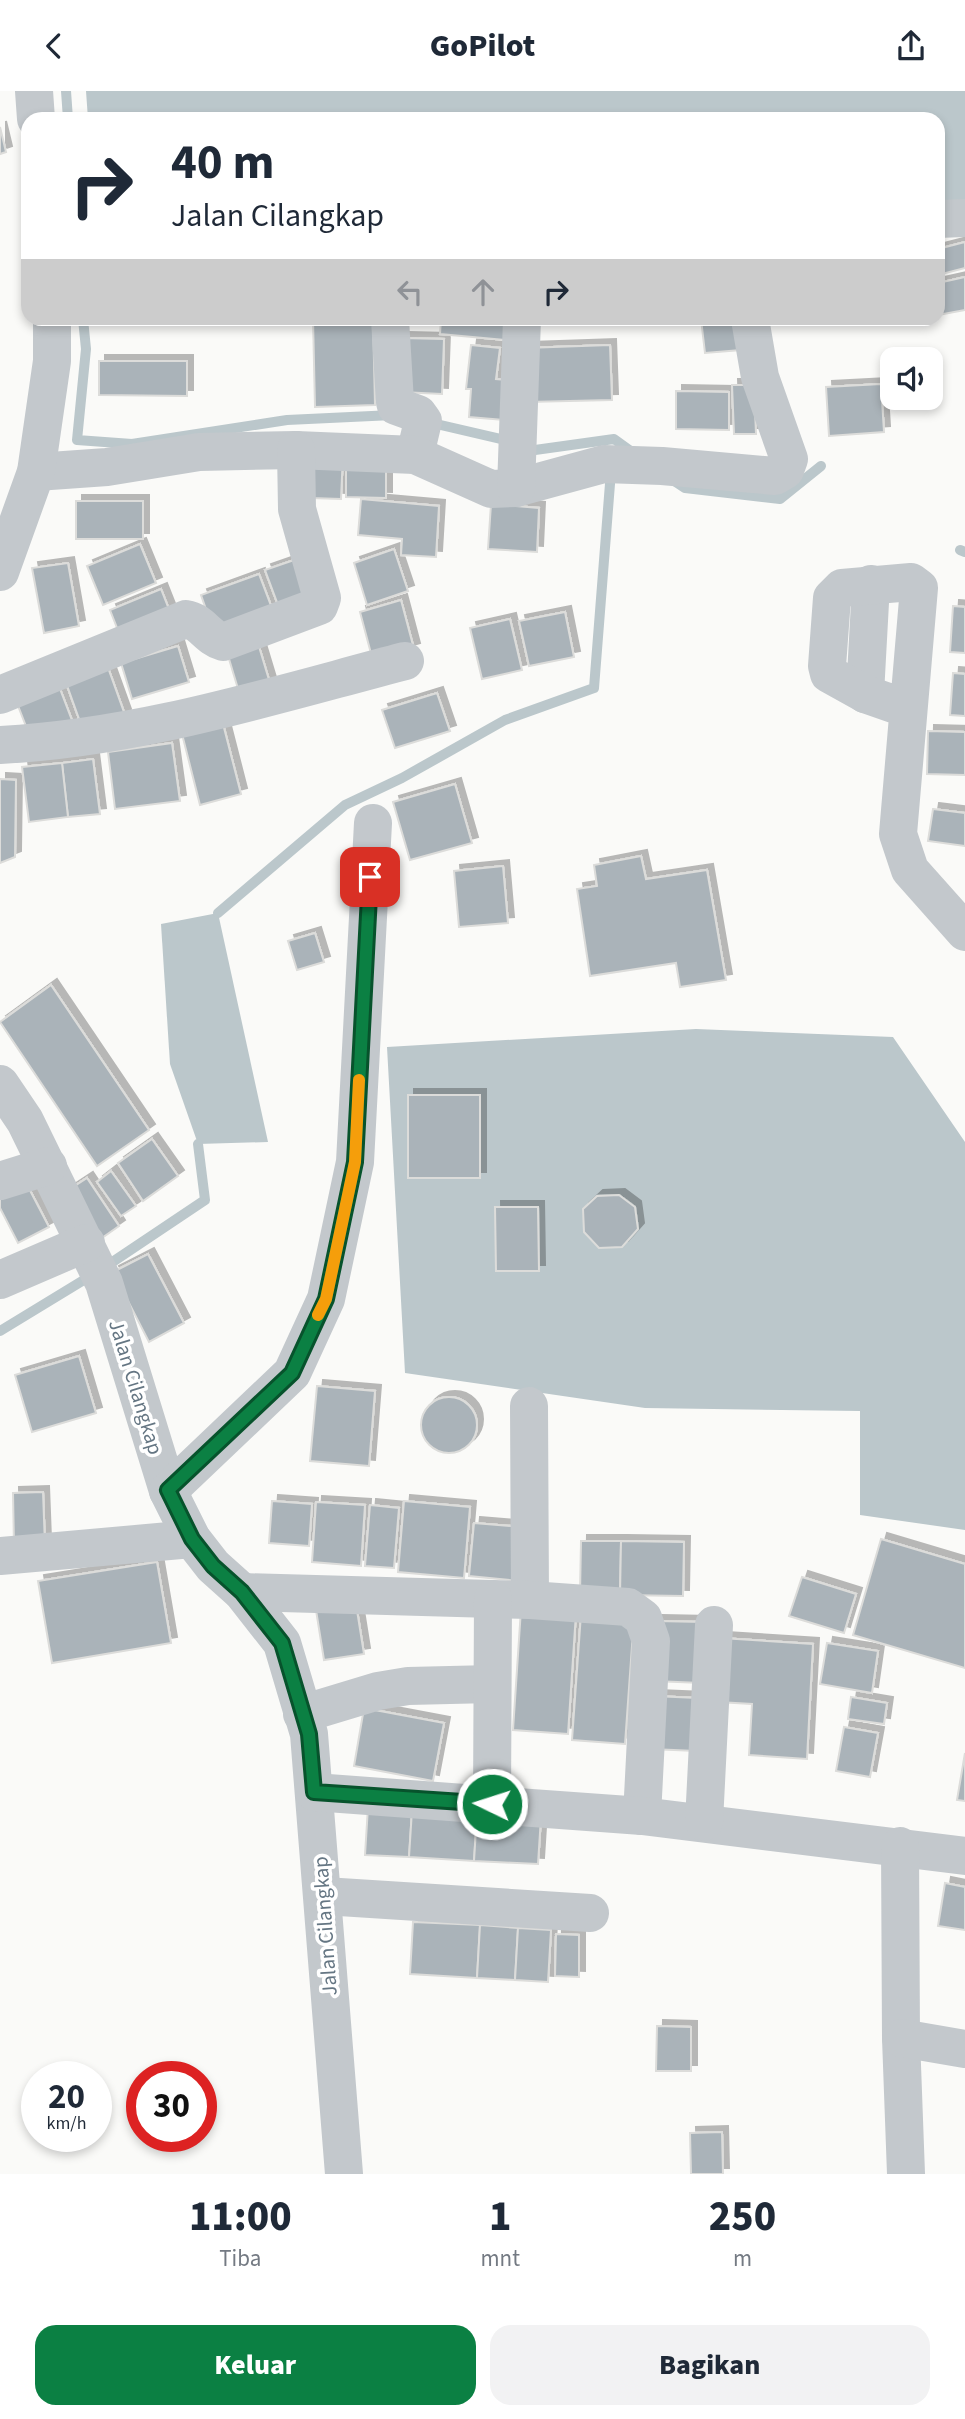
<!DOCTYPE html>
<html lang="id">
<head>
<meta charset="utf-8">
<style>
	body { margin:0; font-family:"Source Sans 3",sans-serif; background:#f2f2f3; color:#1f2937; height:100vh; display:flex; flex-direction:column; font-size:26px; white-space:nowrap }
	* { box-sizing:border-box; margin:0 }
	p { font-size:23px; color:#747a83 }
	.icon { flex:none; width:38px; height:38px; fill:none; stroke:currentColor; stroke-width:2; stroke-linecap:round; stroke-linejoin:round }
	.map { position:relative; height:2083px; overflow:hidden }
	.drawer { display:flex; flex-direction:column; background:#fff; flex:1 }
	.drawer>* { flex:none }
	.banner { position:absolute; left:21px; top:21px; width:924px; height:214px; border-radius:21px; box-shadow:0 4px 10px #0003; background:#fff; color:#1f2937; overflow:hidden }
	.fabs { position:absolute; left:880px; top:256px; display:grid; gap:14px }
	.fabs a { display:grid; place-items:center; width:63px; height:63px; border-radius:14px; background:#fff; box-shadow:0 4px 10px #0003; font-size:35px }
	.speed { position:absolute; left:21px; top:1970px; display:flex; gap:14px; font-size:35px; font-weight:700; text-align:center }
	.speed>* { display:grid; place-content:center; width:91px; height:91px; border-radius:50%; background:#fff; box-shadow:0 4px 10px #0003; line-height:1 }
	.speed small { font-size:18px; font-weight:400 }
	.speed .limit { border:10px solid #d22; background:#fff; color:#111 }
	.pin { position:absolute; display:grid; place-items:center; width:60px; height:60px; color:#fff; margin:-30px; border-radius:14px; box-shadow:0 4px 10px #0006 }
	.me { position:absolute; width:77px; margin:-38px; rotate:274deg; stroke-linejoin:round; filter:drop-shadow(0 0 5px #0008) }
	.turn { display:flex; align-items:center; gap:24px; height:147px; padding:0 35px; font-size:32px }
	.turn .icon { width:91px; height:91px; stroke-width:2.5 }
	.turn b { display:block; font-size:49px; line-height:60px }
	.lanes { display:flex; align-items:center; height:66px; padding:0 35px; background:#0003; justify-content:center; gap:35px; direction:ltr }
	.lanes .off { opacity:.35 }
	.eta { display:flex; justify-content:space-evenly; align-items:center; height:119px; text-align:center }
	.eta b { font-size:42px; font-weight:800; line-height:49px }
	.button { display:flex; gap:14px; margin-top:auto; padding:14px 35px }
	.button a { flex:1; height:80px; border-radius:21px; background:#0b8043; color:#fff; font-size:28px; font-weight:800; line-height:80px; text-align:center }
	.button a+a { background:#f2f2f3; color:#1f2937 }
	header { display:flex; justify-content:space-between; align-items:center; height:91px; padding:0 35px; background:#fff; font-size:32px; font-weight:800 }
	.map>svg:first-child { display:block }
	.water { fill:#bbc7cb; fill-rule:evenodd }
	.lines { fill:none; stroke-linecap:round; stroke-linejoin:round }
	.stream { stroke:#bbc7cb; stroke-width:10 }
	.building { fill:#aab3b9; stroke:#dcdcda; stroke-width:2; filter:url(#shadow) }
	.minor { stroke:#c3c8cc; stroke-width:38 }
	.route-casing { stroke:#07532c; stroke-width:18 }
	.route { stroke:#0b8043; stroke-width:12 }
	.slow { stroke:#f59e0b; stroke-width:12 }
	.labels { text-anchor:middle; stroke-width:7; stroke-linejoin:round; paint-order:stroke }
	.street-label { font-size:21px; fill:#657683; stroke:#fff }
</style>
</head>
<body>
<header><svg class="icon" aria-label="back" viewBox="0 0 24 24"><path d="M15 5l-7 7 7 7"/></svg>GoPilot<svg class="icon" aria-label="share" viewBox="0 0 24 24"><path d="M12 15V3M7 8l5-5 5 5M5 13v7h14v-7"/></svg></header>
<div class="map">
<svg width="965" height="2083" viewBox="0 0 965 2083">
	<defs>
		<filter id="shadow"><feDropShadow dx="6" dy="-6" stdDeviation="0" flood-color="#0004"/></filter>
	</defs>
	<rect width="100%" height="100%" fill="#fafaf8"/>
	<!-- water -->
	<g class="water">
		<polygon points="86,0 965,0 965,112 938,112 938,28 88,28"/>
		<polygon points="218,822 268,1051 198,1053 170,973 161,833"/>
		<path d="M696,938L893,946L965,1051V1439L860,1424V1320L645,1317L405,1282L387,956ZM408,1004L480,1005V1086H408ZM619,1104L635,1116L638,1138L622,1156L599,1157L584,1141L583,1118L597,1105ZM495,1116H538L539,1180H496Z"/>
	</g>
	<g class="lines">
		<!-- stream -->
		<g class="stream">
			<polyline points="66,0 68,28"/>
			<polyline points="83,228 86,258 77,349 132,353 287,329 393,324"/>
			<polyline points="432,332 509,350"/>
			<polyline points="527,356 535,359 614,348 632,361"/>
			<polyline points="673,389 685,397 780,408 821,375"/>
			<polyline points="960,459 965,461"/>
			<polyline points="218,822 345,714 402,687 505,629 594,597 611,380"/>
			<polyline points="105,1176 205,1109 198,1053"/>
			<polyline points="0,1240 92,1184"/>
		</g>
	</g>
	<!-- building -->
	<g class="building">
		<polygon points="0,36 6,61 0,63"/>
		<polygon points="965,151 965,177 938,184 938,158"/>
		<polygon points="965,186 965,219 938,224 938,192"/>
		<polygon points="313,228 373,228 375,314 315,316"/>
		<polygon points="441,228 507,228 505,249 440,243"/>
		<polygon points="547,228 615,228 547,232"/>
		<polygon points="701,228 738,228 741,259 705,262"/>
		<polygon points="402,247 444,248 442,303 401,301"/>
		<polygon points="471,254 500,257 496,288 508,289 504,329 469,326 471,298 466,298"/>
		<polygon points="610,254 612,309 527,311 525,257"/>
		<polygon points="99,270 187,270 187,305 99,304"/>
		<polygon points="881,293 884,341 829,345 826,296"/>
		<polygon points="732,294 754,294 756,343 734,343"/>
		<polygon points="676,300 729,301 729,339 676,338"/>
		<polygon points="313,361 343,363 341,408 311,407"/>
		<polygon points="346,364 386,365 386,407 346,406"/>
		<polygon points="361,408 439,415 436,466 401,464 402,448 358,444"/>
		<rect x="76" y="410" width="67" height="38"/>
		<polygon points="491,413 539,417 537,461 488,458"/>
		<polygon points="140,453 156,492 103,514 87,475"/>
		<polygon points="394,458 408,500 367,514 354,472"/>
		<polygon points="294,469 308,503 278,514 265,479"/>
		<polygon points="68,472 79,535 44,542 32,477"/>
		<polygon points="259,483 273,520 214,541 201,504"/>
		<polygon points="161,498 172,526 121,547 110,519"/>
		<polygon points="401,509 414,558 373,570 360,521"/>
		<polygon points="953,515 965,516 965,562 950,561"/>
		<polygon points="565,521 574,566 529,575 519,530"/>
		<polygon points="510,528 522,579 482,588 470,537"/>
		<polygon points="257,549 273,602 242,611 226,558"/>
		<polygon points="178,555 189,591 132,608 121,572"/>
		<polygon points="106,571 125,624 83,639 64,586"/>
		<polygon points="953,582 965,583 965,625 950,624"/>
		<polygon points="57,590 73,632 31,648 15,607"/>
		<polygon points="437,602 450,640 395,657 382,619"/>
		<polygon points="221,625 241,703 200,714 180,635"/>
		<polygon points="928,640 965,641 965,684 927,683"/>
		<polygon points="172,652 180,710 115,718 108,661"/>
		<polygon points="93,668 100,723 68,726 62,672"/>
		<polygon points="62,672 68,726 29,731 22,676"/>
		<polygon points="0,688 16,689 15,766 0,772"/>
		<polygon points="455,693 472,752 410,769 393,711"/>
		<polygon points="933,718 965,722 965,755 928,750"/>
		<polygon points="641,765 646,788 707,779 726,889 680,896 676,872 590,885 577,798 597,795 594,774"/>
		<polygon points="503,775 508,832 459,836 454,780"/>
		<polygon points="315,842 324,871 297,879 288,850"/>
		<polygon points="51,894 149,1039 97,1075 0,931"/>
		<rect x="408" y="1004" width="72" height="83"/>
		<polygon points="152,1048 178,1085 143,1110 118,1072"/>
		<polygon points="111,1080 136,1115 121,1125 97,1091"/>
		<polygon points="22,1084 49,1136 18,1152 0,1117 0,1095"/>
		<polygon points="87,1087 119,1135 99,1149 67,1100"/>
		<polygon points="619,1104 635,1116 638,1138 622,1156 599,1157 584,1141 583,1118 597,1105"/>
		<polygon points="495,1116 538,1116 539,1180 496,1180"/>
		<polygon points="148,1163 184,1232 149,1251 113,1181"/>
		<polygon points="79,1265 96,1322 32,1341 15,1284"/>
		<polygon points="317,1295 375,1300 369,1375 310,1370"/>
		<circle cx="449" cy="1334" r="28"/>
		<polygon points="43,1401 45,1454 14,1455 13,1402"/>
		<polygon points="272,1410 312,1413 309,1455 269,1452"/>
		<polygon points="404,1410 470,1416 464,1487 398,1481"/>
		<polygon points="316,1411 365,1414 361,1475 312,1471"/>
		<polygon points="370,1414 399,1417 394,1477 365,1475"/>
		<polygon points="474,1432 524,1436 519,1490 469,1485"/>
		<polygon points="881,1448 965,1473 965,1577 853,1544"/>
		<polygon points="581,1450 621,1450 620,1504 580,1503"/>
		<polygon points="621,1450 684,1451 683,1505 620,1504"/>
		<polygon points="157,1471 171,1552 52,1572 38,1490"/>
		<polygon points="802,1486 856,1503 844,1542 789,1525"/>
		<polygon points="356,1513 364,1563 324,1569 316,1519"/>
		<polygon points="521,1518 576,1522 568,1643 513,1639"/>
		<polygon points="581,1523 634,1527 625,1653 572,1649"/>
		<polygon points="656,1530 704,1531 701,1592 654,1590"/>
		<polygon points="721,1547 813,1553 807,1668 749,1664 752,1613 718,1611"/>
		<polygon points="827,1552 878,1560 872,1602 820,1593"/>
		<polygon points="653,1605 698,1607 696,1660 651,1658"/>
		<polygon points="851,1606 887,1612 884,1633 848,1628"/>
		<polygon points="364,1617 444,1632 433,1690 354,1675"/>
		<polygon points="844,1636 878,1642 870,1686 836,1680"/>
		<polygon points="965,1662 965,1710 957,1709"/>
		<polygon points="368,1716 412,1719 409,1766 365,1764"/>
		<polygon points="412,1719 477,1722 474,1770 409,1766"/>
		<polygon points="477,1722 541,1726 538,1773 474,1770"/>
		<polygon points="945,1792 965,1796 965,1839 938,1835"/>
		<polygon points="413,1831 480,1834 477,1887 410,1883"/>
		<polygon points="480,1834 518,1837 515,1889 477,1887"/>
		<polygon points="518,1837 551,1839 548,1891 515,1889"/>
		<polygon points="556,1843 579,1844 579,1886 555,1885"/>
		<polygon points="657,1935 691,1936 691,1980 656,1980"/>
		<polygon points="722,2041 723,2083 691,2083 690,2042"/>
	</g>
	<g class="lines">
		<!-- minor -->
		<g class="minor">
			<polyline points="34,0 36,28"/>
			<polyline points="938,128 965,127"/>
			<polyline points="390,228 395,311 396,315 418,323 423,330 415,364"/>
			<polyline points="36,381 107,376 199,361 296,359 415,364 491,398 516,397 604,373 662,375 775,385 785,379 789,368 760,286 750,228"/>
			<polyline points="516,397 522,228"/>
			<polyline points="0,481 36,381 52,270 52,228"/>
			<polyline points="865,603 871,493"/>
			<path d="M0,604L186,528C201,530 208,547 223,551L319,515L322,507L297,418L296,359"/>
			<polyline points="908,618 865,603 829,583 827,575 832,507 842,497 911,491 919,497 898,743 910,779 965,841"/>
			<path d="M0,654C139,647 271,605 405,570"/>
			<polyline points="0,993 25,1030 104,1192 168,1400 192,1448 213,1475 242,1501 282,1552 309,1643 344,2083"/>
			<polyline points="0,1090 48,1075"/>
			<polyline points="0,1189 86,1152"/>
			<polyline points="529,1315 530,1509"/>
			<polyline points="168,1400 292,1282 326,1208 355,1071 373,732"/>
			<polyline points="0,1465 192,1448"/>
			<polyline points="242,1501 530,1509 628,1516 643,1527 651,1550 642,1725"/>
			<polyline points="302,1623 378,1600 408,1595 492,1593"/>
			<polyline points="314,1701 642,1725 965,1765"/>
			<polyline points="492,1713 493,1508"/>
			<polyline points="704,1731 714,1534"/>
			<polyline points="900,1755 901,1947 906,2083"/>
			<polyline points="324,1805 590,1822"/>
			<polyline points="901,1947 965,1958"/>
		</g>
	</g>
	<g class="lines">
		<defs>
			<polyline id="route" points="370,786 355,1071 326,1208 292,1282 168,1399 192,1448 213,1475 242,1501 282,1552 309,1643 314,1701 492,1713"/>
		</defs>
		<!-- route casing -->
		<use href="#route" class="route-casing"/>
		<!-- route -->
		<use href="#route" class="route"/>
		<!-- slow -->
		<polyline class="slow" points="318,1224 326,1208 355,1071 359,989"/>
	</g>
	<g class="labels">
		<!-- street labels -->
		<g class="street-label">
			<text transform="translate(136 1296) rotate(73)" y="7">Jalan Cilangkap</text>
			<text transform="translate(325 1835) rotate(-94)" y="7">Jalan Cilangkap</text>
		</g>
	</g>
</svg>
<div class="fabs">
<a><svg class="icon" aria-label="sound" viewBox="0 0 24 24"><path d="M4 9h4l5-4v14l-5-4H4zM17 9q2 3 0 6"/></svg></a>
</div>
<div class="speed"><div>20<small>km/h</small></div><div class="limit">30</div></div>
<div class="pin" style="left:370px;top:786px;background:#d93025"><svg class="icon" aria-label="arrive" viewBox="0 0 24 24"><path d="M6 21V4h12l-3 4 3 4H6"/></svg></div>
<svg class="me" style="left:492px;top:1713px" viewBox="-20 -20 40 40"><circle r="17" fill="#0b8043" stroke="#fff" stroke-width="3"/><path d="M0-11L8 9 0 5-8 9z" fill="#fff"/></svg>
<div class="banner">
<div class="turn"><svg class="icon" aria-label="right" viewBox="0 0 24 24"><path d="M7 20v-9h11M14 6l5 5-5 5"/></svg><div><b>40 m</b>Jalan Cilangkap</div></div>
<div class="lanes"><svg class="icon off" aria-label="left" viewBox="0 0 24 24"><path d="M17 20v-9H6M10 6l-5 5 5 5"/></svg><svg class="icon off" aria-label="ahead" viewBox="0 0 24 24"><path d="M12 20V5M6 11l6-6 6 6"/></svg><svg class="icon" aria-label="right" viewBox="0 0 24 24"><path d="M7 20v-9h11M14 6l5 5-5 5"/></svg></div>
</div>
</div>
<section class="drawer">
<div class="eta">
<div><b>11:00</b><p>Tiba</p></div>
<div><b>1</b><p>mnt</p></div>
<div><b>250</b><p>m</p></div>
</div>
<div class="button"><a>Keluar</a><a>Bagikan</a></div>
</section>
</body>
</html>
